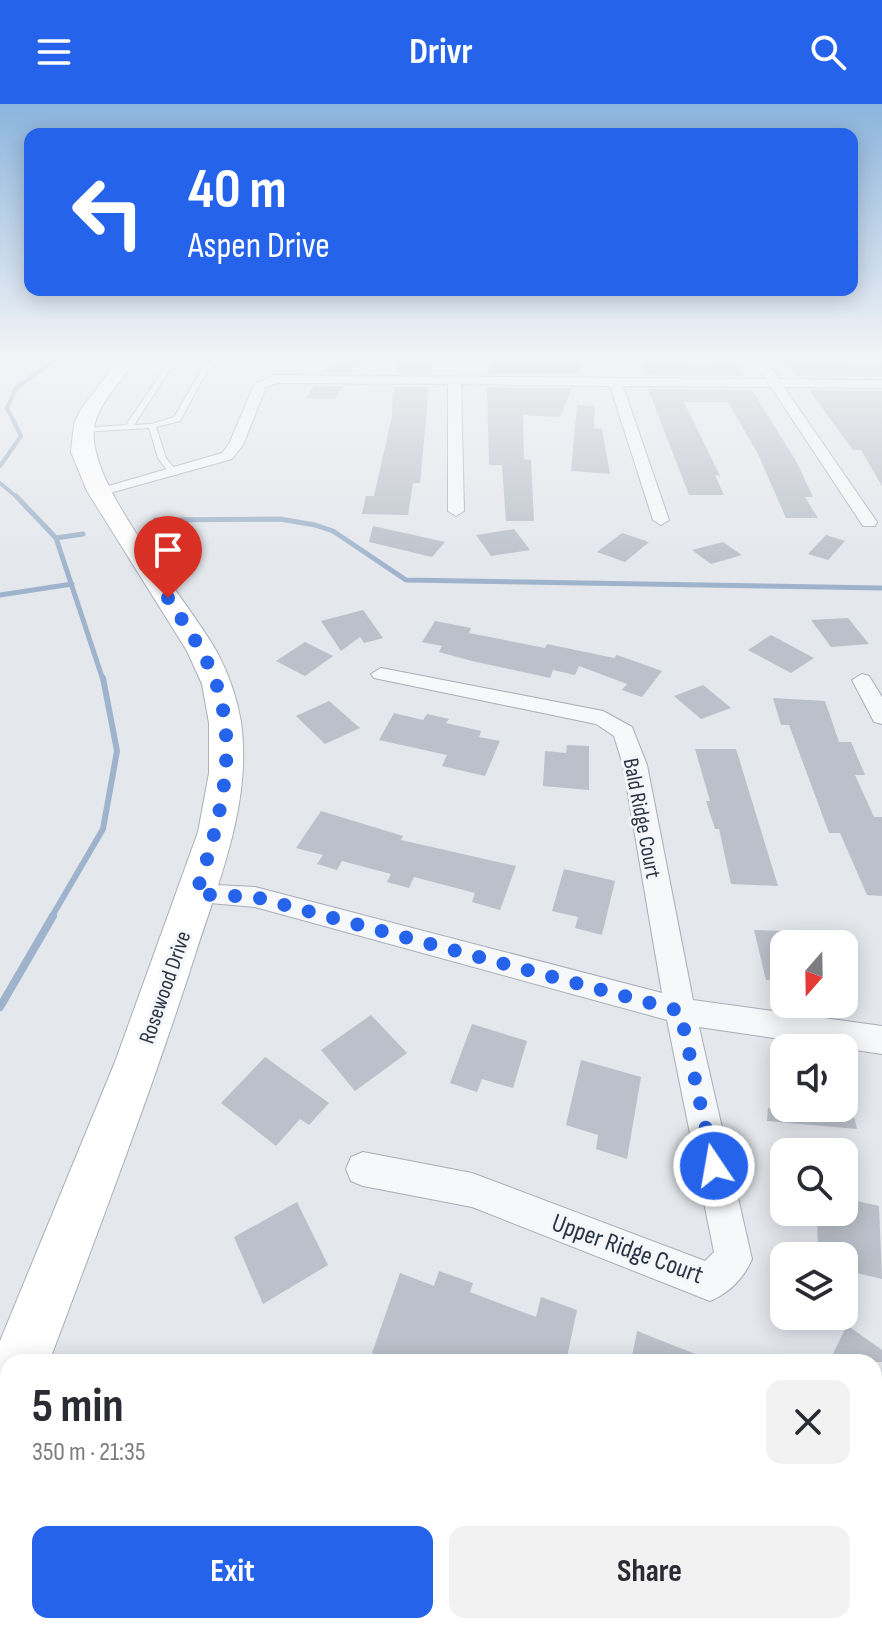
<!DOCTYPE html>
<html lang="en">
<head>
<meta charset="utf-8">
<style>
	body { margin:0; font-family:"Sofia Sans Condensed",sans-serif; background:#f2f2f3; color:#2b2b33; height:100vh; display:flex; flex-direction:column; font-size:30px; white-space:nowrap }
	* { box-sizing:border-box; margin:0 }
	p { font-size:26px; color:#7c7c81 }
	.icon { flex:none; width:44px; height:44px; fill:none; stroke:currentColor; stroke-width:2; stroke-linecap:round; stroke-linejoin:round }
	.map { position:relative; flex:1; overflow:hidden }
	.sheet { position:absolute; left:0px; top:1250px; width:882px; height:280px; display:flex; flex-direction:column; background:#fff; border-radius:24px 24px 0 0; box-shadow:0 4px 20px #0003 }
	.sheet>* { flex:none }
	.top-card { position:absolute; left:24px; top:24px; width:834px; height:168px; border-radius:16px; box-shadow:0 4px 20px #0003; background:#2563eb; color:#fff; overflow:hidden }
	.needle { width:52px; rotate:200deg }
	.controls { position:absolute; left:770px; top:826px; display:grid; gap:16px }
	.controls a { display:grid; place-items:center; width:88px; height:88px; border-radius:16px; background:#fff; box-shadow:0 4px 20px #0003; font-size:40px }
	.pin { position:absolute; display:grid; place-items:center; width:68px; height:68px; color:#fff; margin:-82px -34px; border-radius:50% 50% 50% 0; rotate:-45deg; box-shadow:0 0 8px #0007 }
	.pin .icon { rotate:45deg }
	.me { position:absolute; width:88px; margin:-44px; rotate:348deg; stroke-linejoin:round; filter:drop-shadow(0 0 6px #0008) }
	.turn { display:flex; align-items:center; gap:28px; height:168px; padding:0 32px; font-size:36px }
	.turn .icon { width:104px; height:104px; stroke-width:2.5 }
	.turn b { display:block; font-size:56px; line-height:68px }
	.round { display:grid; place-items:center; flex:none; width:84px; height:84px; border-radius:16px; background:#f2f2f3 }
	.summary { display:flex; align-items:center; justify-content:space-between; height:136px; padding:0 32px }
	h1 { font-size:48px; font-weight:700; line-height:60px }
	.action { display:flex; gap:16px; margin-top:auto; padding:16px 32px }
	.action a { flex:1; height:92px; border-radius:16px; background:#2563eb; color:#fff; font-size:32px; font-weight:700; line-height:92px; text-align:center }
	.action a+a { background:#f2f2f3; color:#2b2b33 }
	header { display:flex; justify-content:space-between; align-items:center; height:104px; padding:0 32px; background:#2563eb; color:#fff; font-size:36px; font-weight:700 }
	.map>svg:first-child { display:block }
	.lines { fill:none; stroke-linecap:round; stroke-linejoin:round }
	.stream-far3 { stroke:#9fb4cc; stroke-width:4 }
	.stream-far2 { stroke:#9fb4cc; stroke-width:5 }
	.stream-far1 { stroke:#9fb4cc; stroke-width:6 }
	.stream { stroke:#9fb4cc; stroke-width:8 }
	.building { fill:#bbc0ca }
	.service-casing { stroke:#a9aeb7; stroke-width:2 }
	.minor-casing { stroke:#a9aeb7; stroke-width:2 }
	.secondary-casing { stroke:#a9aeb7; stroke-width:2 }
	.service { fill:#f7f8fa; fill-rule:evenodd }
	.minor { fill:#f7f8fa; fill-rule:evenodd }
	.secondary { fill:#fff; fill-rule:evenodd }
	.route { stroke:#2563eb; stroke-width:14; stroke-dasharray:0 25.2 }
	.labels { text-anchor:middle; stroke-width:6; stroke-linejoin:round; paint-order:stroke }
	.street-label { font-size:22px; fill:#2b3445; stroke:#f4f6f9 }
	.near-street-label { font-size:26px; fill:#2b3445; stroke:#f4f6f9 }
</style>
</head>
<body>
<header><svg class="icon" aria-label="menu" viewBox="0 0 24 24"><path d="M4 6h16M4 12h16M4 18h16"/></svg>Drivr<svg class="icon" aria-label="search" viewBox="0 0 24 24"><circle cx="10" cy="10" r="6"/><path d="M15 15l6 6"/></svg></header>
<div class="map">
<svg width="882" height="1530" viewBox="0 0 882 1530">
	<rect width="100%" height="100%" fill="#e4e7ec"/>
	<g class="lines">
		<!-- stream-far3 -->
		<g class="stream-far3">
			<polyline points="0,362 21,332 7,304 16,284 58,254"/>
			<polyline points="0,379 18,394"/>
		</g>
		<!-- stream-far2 -->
		<g class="stream-far2">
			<polyline points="16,392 56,434 103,576"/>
			<polyline points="155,416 280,415 315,421 333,427 406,476 882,484"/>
			<polyline points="56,434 83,430"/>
			<polyline points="0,491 72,480"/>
		</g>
		<!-- stream-far1 -->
		<polyline class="stream-far1" points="51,814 103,725 117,647 103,574"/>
		<!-- stream -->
		<polyline class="stream" points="0,903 53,812"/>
	</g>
	<!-- building -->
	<g class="building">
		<polygon points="333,254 360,255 351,269 323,268"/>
		<polygon points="399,254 433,254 431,269 396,269"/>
		<polygon points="490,255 525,257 584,256 578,270 488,270"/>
		<polygon points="712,255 734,255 744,272 645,271 642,257 713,258"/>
		<polygon points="784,255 882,259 882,273 798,272"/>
		<polygon points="314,282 343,282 335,295 306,294"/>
		<polygon points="393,283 429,283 420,379 413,379 408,411 362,410 366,392 374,392 392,312"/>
		<polygon points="487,283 572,284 560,313 523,311 524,355 531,356 534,417 506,417 502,361 489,361"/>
		<polygon points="648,285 752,286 796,357 813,393 805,393 818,414 786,414 758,350 728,298 684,298 720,372 715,371 724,391 689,391"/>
		<polygon points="809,286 882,287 882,382 861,346 853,346"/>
		<polygon points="577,301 595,302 594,324 602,325 610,370 571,367"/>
		<polygon points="373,422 445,438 432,453 369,438"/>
		<polygon points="514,425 530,446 491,452 476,431"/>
		<polygon points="622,429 649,438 625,458 597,448"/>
		<polygon points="826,431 845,437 828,456 808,450"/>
		<polygon points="723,438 742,451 711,460 692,446"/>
		<polygon points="363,506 383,534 364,539 360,533 341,547 321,517"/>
		<polygon points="848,514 869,540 831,543 811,516"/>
		<polygon points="435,517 471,524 469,529 545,544 547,540 614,554 617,551 662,567 642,593 622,586 627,580 579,562 575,571 553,566 550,574 472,557 439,548 442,542 422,538"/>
		<polygon points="771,531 814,554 791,569 748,546"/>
		<polygon points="305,538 333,552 305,572 276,557"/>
		<polygon points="703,581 731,604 701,615 674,592"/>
		<polygon points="773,594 825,597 839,638 851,638 865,671 855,671 874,713 882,713 882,792 867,791 840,729 829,729 789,621 781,621"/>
		<polygon points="329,597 360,624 325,640 296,612"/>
		<polygon points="394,609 423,616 427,610 449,615 446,619 481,627 479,633 500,637 485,672 442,662 447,651 379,636"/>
		<polygon points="567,641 589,642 589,686 543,682 545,647 566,649"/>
		<polygon points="695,645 736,645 778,782 731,780 719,725 715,725 706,697 710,697"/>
		<polygon points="321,707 403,732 401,736 516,762 500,806 472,798 475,789 414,773 409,784 387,778 391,770 342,757 337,766 317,760 323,751 296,744"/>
		<polygon points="564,765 615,777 602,831 575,824 578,813 552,807"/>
		<polygon points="754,826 784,827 784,876 766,876"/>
		<polygon points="371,911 407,949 355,987 321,946"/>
		<polygon points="472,920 527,937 513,984 482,975 477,988 450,979"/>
		<polygon points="265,953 329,999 309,1021 300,1015 276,1042 221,999"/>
		<polygon points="581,956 641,973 627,1055 596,1045 598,1031 566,1021"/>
		<polygon points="768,1004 852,1004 857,1025 767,1017"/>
		<polygon points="844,1094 879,1102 882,1175 844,1166 844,1152 818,1152 817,1108 844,1108"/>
		<polygon points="297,1098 328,1161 263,1200 234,1133"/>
		<polygon points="439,1167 473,1179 470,1188 536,1213 541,1193 577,1206 566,1258 394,1258 372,1249 400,1169 434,1182"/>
		<polygon points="847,1221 882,1246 882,1258 829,1258"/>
		<polygon points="637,1227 713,1257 713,1258 631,1258"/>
	</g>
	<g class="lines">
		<defs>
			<path id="service" d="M174,254H225L207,267L180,317L156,323L166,354L178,369L177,371H171L158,354L149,324L81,328L80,326L84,324L126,321L171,255ZM216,256L202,265L174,313L152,320L134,321L175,258Z"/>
			<g id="minor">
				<polygon points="752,254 764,254 779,275 882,276 882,284 784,283 877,418 875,422 863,422 771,283 623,282 669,416 661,421 653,416 610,282 461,280 464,407 456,412 448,407 448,280 276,279 266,283 243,341 232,355 99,392 91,387 222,349 229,340 254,281 274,271 766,275"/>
				<path d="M381,564L603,607L632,623L647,661L693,896L882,922V950L699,923L752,1155C744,1174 729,1189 710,1197L472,1103L363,1082L351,1077L346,1065L351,1053L363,1048L472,1069L705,1157L714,1148L667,916L255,803L187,797L183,790L187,783L196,780L255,783L662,889L623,661L614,632L596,620L374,574L371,570Z"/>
				<polygon points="862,570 869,572 882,593 882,620 874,618 852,576"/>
			</g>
			<path id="secondary" d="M120,254H138C124,274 101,296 95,319C80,375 190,497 218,550C229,571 237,594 241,618C252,697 220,774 196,848C152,986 100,1122 49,1258H8V1332L0,1336V1237L115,958L198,728L209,669V619L202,580L187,547L87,387L71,348L74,320L81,305Z"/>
		</defs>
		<!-- service casing -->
		<use href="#service" class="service-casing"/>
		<!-- minor casing -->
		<use href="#minor" class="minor-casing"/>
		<!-- secondary casing -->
		<use href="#secondary" class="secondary-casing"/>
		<!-- service -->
		<use href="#service" class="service"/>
		<!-- minor -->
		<use href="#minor" class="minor"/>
		<!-- secondary -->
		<use href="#secondary" class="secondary"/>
	</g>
	<!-- sky -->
	<linearGradient id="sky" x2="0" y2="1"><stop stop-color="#8bb4dd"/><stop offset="0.54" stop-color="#f3f4f6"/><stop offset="1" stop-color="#f3f4f6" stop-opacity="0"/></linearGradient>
	<rect width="882" height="468" fill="url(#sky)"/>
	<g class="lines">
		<!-- route -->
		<path class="route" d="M168,494C185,521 205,548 216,579C240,649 218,723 196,790L255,793L680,907L714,1062"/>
	</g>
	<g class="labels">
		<!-- street labels -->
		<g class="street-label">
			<text transform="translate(643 714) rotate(79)" y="8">Bald Ridge Court</text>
			<text transform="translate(164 883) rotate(-71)" y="8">Rosewood Drive</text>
		</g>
		<!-- near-street labels -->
		<g class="near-street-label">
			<text transform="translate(628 1144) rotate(20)" y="9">Upper Ridge Court</text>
		</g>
	</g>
</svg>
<div class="controls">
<a><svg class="needle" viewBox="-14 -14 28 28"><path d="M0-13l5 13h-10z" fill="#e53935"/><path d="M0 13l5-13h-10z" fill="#7c7c81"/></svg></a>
<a><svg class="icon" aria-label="sound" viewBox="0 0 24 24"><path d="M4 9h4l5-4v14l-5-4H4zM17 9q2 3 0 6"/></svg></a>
<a><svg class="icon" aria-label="search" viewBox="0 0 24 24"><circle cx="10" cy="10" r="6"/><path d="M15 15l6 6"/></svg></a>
<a><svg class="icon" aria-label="layers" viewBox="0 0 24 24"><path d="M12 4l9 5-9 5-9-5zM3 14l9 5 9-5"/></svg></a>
</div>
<div class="pin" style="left:168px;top:494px;background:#d93025"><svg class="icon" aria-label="arrive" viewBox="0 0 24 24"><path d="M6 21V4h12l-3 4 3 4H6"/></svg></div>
<svg class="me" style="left:714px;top:1062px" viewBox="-20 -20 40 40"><circle r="17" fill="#2563eb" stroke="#fff" stroke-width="3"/><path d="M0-11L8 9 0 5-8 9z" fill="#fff"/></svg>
<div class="top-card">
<div class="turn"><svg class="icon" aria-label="left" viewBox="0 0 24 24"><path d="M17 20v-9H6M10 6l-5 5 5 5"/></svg><div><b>40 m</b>Aspen Drive</div></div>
</div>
<section class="sheet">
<div class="summary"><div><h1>5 min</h1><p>350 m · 21:35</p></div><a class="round"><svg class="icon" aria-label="close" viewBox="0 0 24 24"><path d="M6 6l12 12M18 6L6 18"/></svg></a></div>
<div class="action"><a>Exit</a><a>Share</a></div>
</section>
</div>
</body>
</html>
